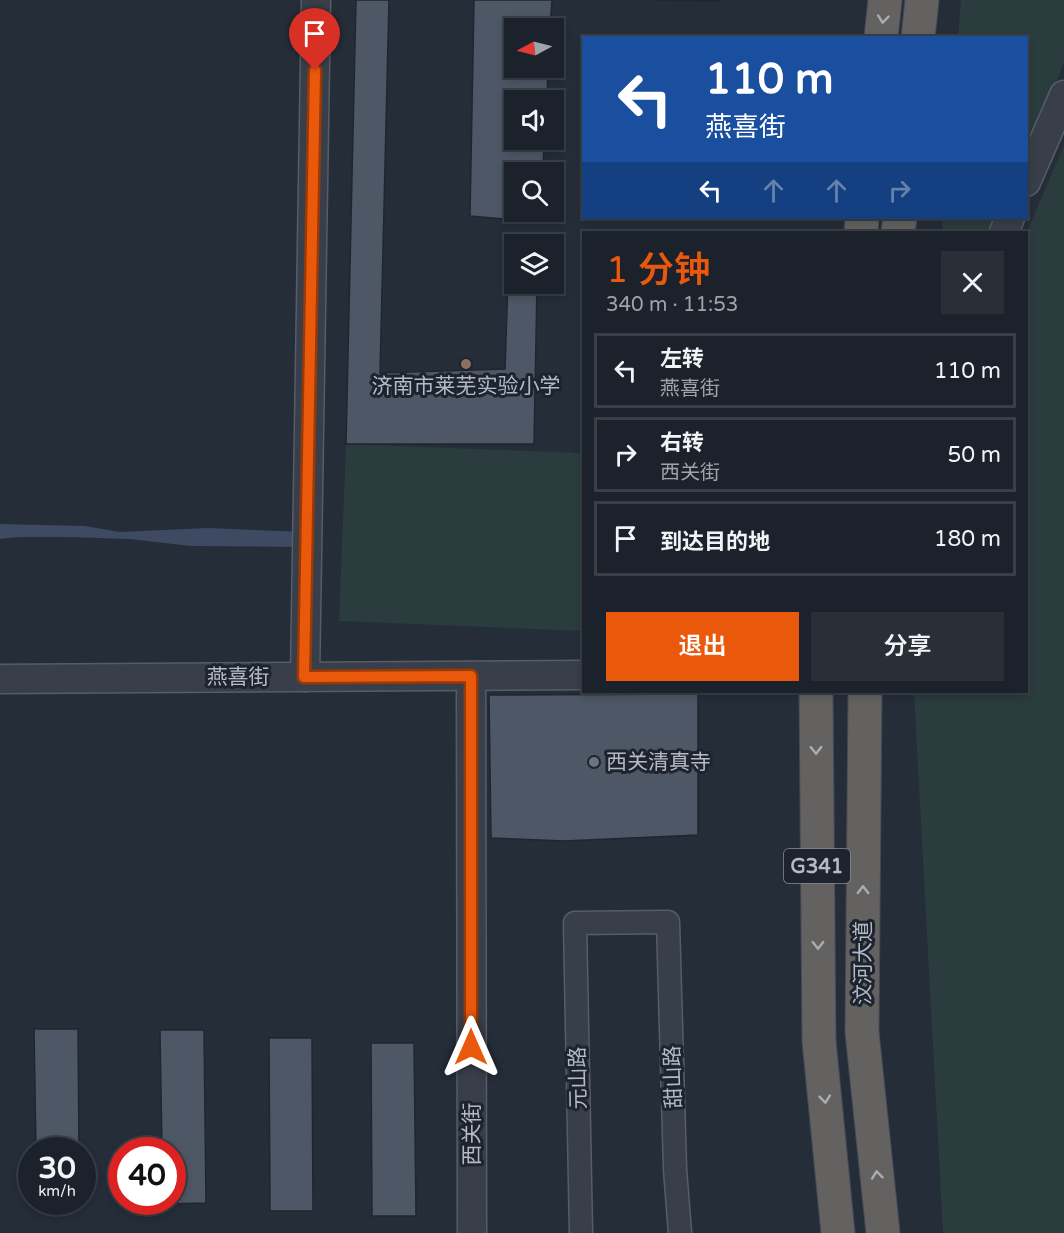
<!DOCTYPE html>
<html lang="zh">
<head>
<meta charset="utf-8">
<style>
	body { margin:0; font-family:"Varela Round","Noto Sans SC",sans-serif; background:#292f37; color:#f1f3f6; height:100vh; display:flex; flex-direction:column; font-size:22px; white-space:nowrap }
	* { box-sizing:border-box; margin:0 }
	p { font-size:20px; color:#a0a4a9 }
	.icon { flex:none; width:33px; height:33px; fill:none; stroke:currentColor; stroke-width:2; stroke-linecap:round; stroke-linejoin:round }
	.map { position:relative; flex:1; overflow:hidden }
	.drawer { position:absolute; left:582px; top:231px; width:446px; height:462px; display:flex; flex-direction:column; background:#1c222b; border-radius:0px; box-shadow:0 3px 9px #0003,0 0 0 2px #3a3f47 }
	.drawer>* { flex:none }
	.top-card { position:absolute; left:582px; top:36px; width:446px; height:183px; border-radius:0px; box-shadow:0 3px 9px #0003,0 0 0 2px #3a3f47; background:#1a4fa0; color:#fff; overflow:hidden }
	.needle { width:39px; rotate:263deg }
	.controls { position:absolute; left:504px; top:18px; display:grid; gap:12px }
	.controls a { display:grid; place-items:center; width:60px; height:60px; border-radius:0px; background:#1c222b; box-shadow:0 3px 9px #0003,0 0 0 2px #3a3f47; font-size:30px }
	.speed { position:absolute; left:18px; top:1137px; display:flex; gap:12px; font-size:30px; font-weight:700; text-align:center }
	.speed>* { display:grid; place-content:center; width:78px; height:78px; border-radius:50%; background:#1c222b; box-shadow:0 3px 9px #0003,0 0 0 2px #3a3f47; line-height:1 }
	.speed small { font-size:15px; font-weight:400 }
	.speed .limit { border:9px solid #d22; background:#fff; color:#111 }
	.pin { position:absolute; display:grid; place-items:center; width:51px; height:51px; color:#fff; margin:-62px -26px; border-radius:50% 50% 50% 0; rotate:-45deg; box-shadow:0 0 6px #0007 }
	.pin .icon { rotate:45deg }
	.me { position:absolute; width:66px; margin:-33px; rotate:0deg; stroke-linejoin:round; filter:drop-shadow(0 0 4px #0008) }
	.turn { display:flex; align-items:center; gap:21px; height:126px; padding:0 24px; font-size:27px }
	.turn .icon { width:78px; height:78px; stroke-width:2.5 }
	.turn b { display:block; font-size:42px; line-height:51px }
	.lanes { display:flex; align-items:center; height:57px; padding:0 24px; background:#0003; justify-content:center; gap:30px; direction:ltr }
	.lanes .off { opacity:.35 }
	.round { display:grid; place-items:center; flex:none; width:63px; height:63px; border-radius:0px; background:#292f37 }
	.summary { display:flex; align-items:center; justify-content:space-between; height:102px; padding:0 24px }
	h1 { font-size:36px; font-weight:600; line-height:45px; color:#ea580c }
	.cta { display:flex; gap:12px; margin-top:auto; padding:12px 24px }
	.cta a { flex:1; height:69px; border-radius:0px; background:#ea580c; color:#fff; font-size:24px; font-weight:600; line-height:69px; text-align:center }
	.cta a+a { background:#292f37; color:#f1f3f6 }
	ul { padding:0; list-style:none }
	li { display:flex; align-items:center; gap:18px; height:75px; margin:0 12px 9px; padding:0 12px; border:3px solid #3a3f47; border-radius:0px }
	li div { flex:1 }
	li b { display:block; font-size:22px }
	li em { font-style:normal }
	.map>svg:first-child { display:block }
	.green { fill:#2a3c3d }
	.water { fill:#3d4a61 }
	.building { fill:#4e5765; stroke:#202631; stroke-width:1.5 }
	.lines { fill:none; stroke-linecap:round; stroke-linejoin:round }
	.minor-casing { stroke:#575d68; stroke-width:25 }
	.tertiary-casing { stroke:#575d68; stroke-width:31 }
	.trunk-casing { stroke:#444a55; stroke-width:35 }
	.minor { stroke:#393f4a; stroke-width:22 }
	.tertiary { stroke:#393f4a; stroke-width:28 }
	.trunk { stroke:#636260; stroke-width:33 }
	.oneway { stroke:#a8adb6 }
	.route-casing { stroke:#983908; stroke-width:15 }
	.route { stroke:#ea580c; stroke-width:10 }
	.education-dot { fill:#8d6e63; stroke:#1e242f; stroke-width:2 }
	.worship-dot { fill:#6b7280; stroke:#1e242f; stroke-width:2 }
	.labels { text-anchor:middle; stroke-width:6; stroke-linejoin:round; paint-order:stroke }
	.shield { fill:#1e242f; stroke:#878d98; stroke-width:1.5 }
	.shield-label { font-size:20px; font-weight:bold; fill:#b4bac5 }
	.poi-label { font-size:21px; fill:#b4bac5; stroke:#1e242f }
	.street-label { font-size:21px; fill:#b4bac5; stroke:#1e242f }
</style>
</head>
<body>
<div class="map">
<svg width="1064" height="1233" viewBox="0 0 1064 1233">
	<rect width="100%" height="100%" fill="#252d39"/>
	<!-- green -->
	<g class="green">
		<polygon points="961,0 1064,0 1064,62 1026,167 1026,38 958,38"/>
		<polygon points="1064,145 1064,1233 943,1233 914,692 1026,692 1026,234"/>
		<polygon points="943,218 1008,218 1002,232 942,232"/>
		<polygon points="346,444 583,453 583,631 339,621"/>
	</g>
	<!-- water -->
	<polygon class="water" points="0,524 85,526 120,532 208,528 305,532 304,547 191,546 129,539 67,537 18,537 0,539"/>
	<!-- building -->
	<g class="building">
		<polygon points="356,0 389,0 380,373 505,369 509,251 514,251 514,284 537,284 534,444 346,444"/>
		<polygon points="474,0 552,0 550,28 514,28 514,68 548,68 547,100 514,100 514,140 544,140 543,172 514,172 514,212 541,212 540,222 470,216"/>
		<polygon points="658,0 720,0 720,1"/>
		<polygon points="698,694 698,835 564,841 491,838 489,695"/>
		<polygon points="34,1029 78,1029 79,1150 36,1150"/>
		<polygon points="160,1030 204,1030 206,1203 162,1204 162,1202 172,1202 172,1150 162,1150"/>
		<polygon points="269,1038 312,1038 313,1211 270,1211"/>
		<polygon points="371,1043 414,1043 416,1216 372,1216"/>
		<rect x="36" y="1202" width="44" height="1"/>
	</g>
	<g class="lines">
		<defs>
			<polyline id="minor" points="581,1233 575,923 668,922 675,1169 680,1233"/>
			<g id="tertiary">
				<polyline points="1026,182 1064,95"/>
				<polyline points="1004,232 1010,218"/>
				<polyline points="471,676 472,1233"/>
				<polyline points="305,677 316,0"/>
				<polyline points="0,679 584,675"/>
			</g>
			<g id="trunk">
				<polyline points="881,38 885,0"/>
				<polyline points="918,38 922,0"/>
				<polyline points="861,232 862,218"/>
				<polyline points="898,232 900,218"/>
				<polyline points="816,692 819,1041 838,1233"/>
				<polyline points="865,692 862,1032 883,1233"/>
			</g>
		</defs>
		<!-- minor casing -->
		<use href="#minor" class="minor-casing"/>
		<!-- tertiary casing -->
		<use href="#tertiary" class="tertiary-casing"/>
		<!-- trunk casing -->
		<use href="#trunk" class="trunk-casing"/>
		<!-- minor -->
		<use href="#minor" class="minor"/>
		<!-- tertiary -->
		<use href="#tertiary" class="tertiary"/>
		<!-- trunk -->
		<use href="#trunk" class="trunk"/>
	</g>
	<!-- one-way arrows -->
	<defs><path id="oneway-chevron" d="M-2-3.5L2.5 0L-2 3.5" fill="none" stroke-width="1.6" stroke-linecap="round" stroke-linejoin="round" transform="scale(1.5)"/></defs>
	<g class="oneway">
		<use href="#oneway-chevron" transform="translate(883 19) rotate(96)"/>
		<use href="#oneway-chevron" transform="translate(816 750) rotate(89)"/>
		<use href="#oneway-chevron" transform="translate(863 890) rotate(-90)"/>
		<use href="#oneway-chevron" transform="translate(818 945) rotate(89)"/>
		<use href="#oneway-chevron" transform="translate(825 1099) rotate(84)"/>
		<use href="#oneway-chevron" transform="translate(877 1175) rotate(-96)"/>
	</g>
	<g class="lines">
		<defs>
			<polyline id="route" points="315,70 304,677 471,676 471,1047"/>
		</defs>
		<!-- route casing -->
		<use href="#route" class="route-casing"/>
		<!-- route -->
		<use href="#route" class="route"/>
	</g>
	<!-- markers -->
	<circle class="education-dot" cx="466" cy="364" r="6"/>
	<circle class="worship-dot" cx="594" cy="762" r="6"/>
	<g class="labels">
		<!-- shield labels -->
		<rect class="shield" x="784" y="849" width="66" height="34" rx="4.5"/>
		<g class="shield-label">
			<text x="817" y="873">G341</text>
		</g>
		<!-- poi labels -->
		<g class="poi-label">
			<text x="466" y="393">济南市莱芜实验小学</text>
			<text x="606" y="769" text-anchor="start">西关清真寺</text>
		</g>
		<!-- street labels -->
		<g class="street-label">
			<text x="238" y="684">燕喜街</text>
			<text transform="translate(863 963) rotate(-90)" y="7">汶河大道</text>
			<text transform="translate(673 1077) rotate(-92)" y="7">甜山路</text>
			<text transform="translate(578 1078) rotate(-91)" y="7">元山路</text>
			<text transform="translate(472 1134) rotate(-90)" y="7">西关街</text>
		</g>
	</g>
</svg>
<div class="controls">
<a><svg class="needle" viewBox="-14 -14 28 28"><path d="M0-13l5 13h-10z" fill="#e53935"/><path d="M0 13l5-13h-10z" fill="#a0a4a9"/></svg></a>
<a><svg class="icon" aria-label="sound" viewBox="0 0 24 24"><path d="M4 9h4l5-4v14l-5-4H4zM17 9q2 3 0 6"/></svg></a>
<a><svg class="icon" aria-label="search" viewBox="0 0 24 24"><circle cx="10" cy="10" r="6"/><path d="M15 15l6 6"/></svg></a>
<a><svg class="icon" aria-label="layers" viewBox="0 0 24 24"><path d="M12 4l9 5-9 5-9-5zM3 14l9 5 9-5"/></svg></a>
</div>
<div class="speed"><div>30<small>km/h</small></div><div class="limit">40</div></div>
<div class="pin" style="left:315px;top:70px;background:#d93025"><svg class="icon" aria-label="arrive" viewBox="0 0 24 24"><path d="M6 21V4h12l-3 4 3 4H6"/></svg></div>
<svg class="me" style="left:471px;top:1047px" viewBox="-20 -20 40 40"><path d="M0-17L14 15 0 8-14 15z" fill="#ea580c" stroke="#fff" stroke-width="4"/></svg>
<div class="top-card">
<div class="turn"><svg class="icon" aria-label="left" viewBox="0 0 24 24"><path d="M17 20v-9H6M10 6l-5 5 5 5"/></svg><div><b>110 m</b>燕喜街</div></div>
<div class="lanes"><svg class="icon" aria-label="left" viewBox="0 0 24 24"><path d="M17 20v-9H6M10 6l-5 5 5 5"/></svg><svg class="icon off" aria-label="ahead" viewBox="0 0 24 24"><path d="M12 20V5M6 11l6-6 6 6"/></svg><svg class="icon off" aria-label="ahead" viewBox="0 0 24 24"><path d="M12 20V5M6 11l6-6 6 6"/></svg><svg class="icon off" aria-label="right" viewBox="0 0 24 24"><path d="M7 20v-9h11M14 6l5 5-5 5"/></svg></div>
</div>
<section class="drawer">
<div class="summary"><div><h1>1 分钟</h1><p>340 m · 11:53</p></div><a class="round"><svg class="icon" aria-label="close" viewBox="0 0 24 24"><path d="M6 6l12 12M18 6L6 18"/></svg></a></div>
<ul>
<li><svg class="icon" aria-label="left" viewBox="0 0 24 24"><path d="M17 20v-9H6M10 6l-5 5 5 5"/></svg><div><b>左转</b><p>燕喜街</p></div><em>110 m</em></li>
<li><svg class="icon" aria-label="right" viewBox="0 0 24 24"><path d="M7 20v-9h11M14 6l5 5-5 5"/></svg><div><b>右转</b><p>西关街</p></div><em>50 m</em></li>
<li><svg class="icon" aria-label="arrive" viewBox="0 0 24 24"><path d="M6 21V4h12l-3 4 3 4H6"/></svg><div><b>到达目的地</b></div><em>180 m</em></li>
</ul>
<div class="cta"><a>退出</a><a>分享</a></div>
</section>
</div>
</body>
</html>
